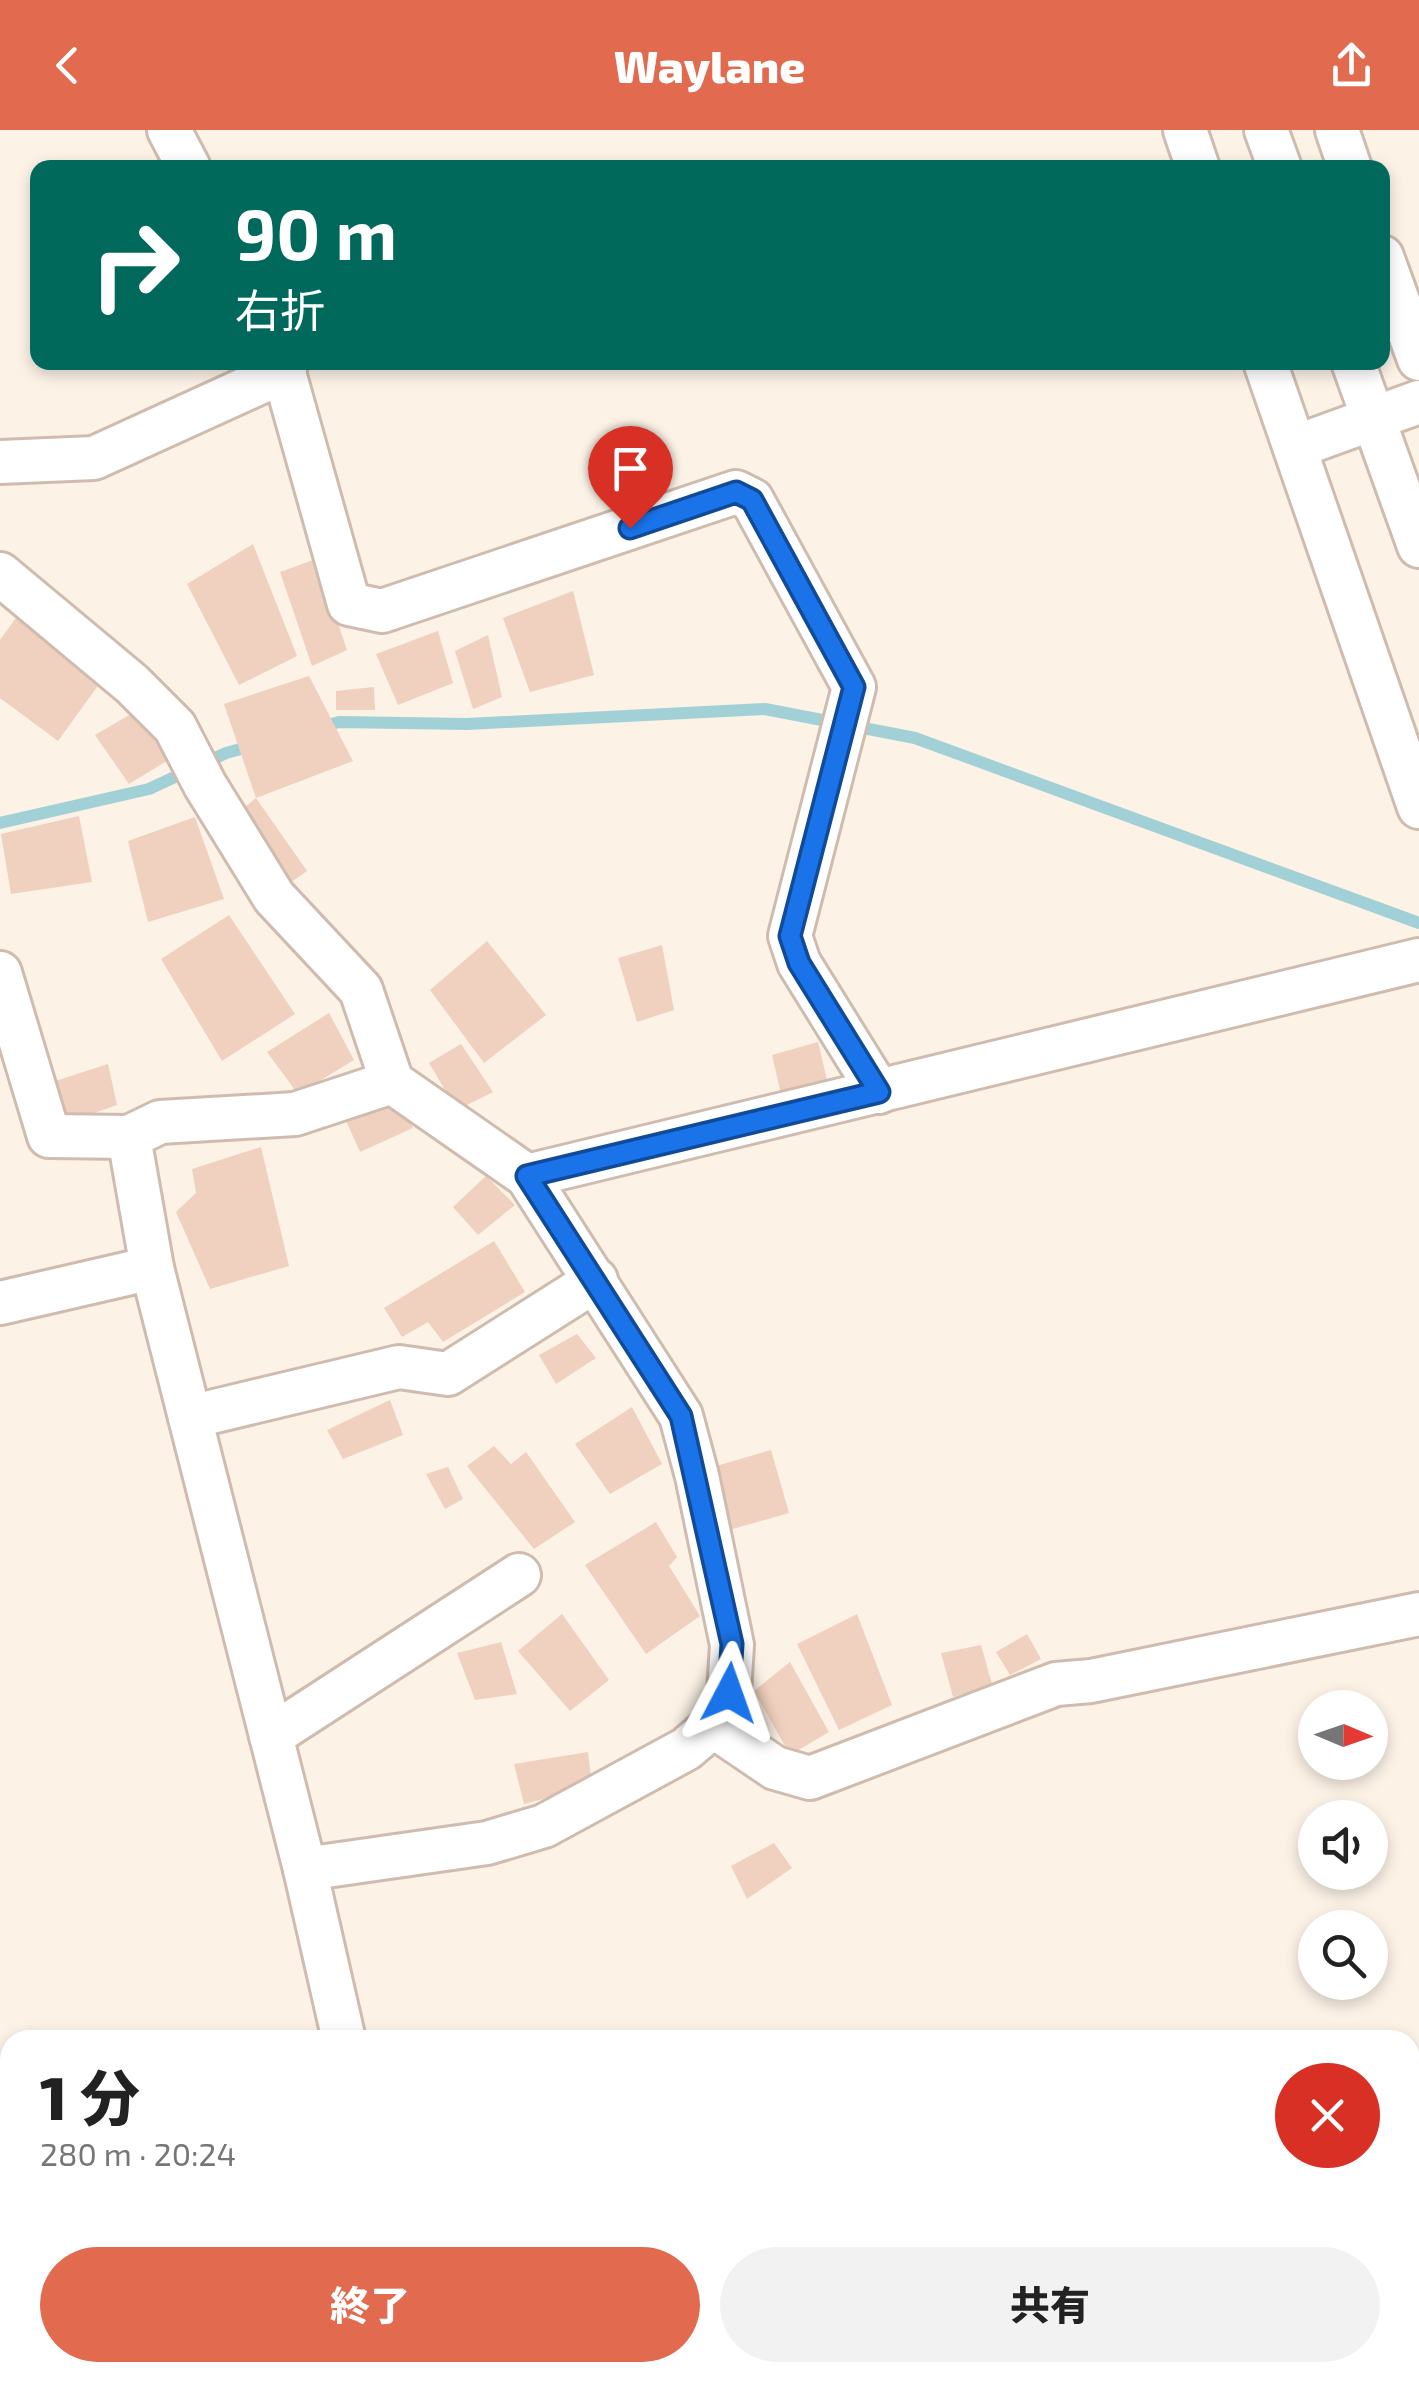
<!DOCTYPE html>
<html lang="ja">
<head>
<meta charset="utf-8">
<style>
	body { margin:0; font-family:"Exo 2","Noto Sans JP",sans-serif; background:#f2f2f2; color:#222; height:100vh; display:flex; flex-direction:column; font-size:38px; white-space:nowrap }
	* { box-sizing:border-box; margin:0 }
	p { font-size:32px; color:#767676 }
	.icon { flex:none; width:55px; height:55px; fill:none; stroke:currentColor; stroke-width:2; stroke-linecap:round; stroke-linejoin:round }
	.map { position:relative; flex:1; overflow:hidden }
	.sheet { position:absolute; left:0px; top:1900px; width:1420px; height:352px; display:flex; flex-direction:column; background:#fff; border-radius:30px 30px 0 0; box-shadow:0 5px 15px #0003 }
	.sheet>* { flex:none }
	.top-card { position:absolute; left:30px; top:30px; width:1360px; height:210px; border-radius:20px; box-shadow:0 5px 15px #0003; background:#00695c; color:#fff; overflow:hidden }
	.needle { width:65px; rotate:92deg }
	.buttons { position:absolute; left:1298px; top:1560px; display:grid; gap:20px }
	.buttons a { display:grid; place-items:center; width:90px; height:90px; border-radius:50%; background:#fff; box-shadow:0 5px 15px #0003; font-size:50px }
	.pin { position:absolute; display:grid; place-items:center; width:85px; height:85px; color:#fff; margin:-102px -42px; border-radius:50% 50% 50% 0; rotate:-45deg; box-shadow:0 0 10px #0007 }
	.pin .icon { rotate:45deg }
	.me { position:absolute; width:110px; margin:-55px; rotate:4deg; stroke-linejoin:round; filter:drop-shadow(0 0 8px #0008) }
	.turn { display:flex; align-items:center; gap:35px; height:210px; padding:0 40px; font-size:45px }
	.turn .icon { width:130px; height:130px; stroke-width:2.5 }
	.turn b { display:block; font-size:70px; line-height:85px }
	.round { display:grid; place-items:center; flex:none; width:105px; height:105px; border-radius:52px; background:#f2f2f2 }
	.headline { display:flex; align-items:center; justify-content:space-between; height:170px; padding:0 40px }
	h1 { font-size:60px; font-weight:800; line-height:75px }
	.action { display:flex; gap:20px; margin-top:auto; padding:20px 40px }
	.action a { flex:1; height:115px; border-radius:60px; background:#e26a4e; color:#fff; font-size:40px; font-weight:800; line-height:115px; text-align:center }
	.action a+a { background:#f2f2f2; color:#222 }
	header { display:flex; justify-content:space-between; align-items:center; height:130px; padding:0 40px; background:#e26a4e; color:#fff; font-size:45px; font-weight:800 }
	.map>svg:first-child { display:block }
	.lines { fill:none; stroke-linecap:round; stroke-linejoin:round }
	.stream { stroke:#a1d0d6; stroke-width:12 }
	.building { fill:#f0d0be }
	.minor-casing { stroke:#cfbcaf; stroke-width:48 }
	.minor { stroke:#fff; stroke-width:42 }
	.route-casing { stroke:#114b97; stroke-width:25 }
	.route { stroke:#1a73e8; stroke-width:18 }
</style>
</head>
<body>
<header><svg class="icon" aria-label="back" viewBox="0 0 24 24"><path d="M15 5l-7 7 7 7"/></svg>Waylane<svg class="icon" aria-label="share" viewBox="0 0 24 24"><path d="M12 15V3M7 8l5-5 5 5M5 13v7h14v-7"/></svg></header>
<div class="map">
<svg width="1419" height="2252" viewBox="0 0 1419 2252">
	<rect width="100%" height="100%" fill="#fcf2e6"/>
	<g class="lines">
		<!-- stream -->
		<g class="stream">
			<polyline points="317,598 339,592 467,594 765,579 915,608 1419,793"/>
			<polyline points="0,693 149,659 226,623 255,615"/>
		</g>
	</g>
	<!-- building -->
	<g class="building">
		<polygon points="253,414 297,526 239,555 187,454"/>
		<polygon points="316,429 347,520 312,536 280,442"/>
		<polygon points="573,461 594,545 530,562 503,488"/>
		<polygon points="16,488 102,550 58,611 0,568 0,510"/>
		<polygon points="438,501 453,553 398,575 376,524"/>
		<polygon points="488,505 502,567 473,579 455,521"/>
		<polygon points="309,546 353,631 256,668 224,574"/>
		<polygon points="374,557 375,580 336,580 336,561"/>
		<polygon points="138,580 170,629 129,654 95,605"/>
		<polygon points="256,668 307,741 281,759 235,685"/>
		<polygon points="79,686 92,752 11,764 1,704"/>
		<polygon points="195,687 224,769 148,792 128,711"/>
		<polygon points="229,785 295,884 222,931 161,829"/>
		<polygon points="487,811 546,885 484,933 430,860"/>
		<polygon points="662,815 674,880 637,892 618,828"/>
		<polygon points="329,883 354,930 298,964 267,922"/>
		<polygon points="818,912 828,954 781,964 772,925"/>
		<polygon points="461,914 493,962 457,980 429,933"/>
		<polygon points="108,934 117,975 68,992 52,952"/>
		<polygon points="393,964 413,998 360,1022 343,984"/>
		<polygon points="261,1017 289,1136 210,1159 176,1082 196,1063 192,1039"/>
		<polygon points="486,1046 515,1075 478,1105 453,1077"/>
		<polygon points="494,1111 525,1162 443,1212 428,1192 402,1207 384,1178"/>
		<polygon points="577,1204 596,1228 556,1254 539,1225"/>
		<polygon points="390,1270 403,1305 343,1329 327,1300"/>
		<polygon points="632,1277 662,1334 610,1364 575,1314"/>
		<polygon points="494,1316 511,1334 526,1322 575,1392 534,1419 467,1336"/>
		<polygon points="771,1320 789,1383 722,1402 706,1339"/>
		<polygon points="448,1337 463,1369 445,1379 426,1344"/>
		<polygon points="656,1392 677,1427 669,1436 700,1486 646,1524 585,1435"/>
		<polygon points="562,1484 609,1550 570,1581 518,1521"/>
		<polygon points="857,1484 892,1575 839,1600 797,1514"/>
		<polygon points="1027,1504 1041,1529 1010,1545 996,1522"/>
		<polygon points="501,1512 517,1564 475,1570 457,1523"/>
		<polygon points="981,1515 992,1554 953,1567 941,1523"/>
		<polygon points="790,1532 829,1602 790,1625 754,1561"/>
		<polygon points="588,1622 592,1656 524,1674 514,1634"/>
		<polygon points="774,1713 792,1738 747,1769 731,1736"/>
	</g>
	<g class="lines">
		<defs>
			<g id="minor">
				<polyline points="169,0 189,38"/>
				<polyline points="1185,0 1198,38"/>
				<polyline points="1266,0 1280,38"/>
				<polyline points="1337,0 1350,38"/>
				<polyline points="1382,127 1419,229"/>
				<polyline points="281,232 349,474 382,481 736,362 752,370 854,557 790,806 799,833 879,962"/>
				<polyline points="1265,232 1419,677"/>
				<polyline points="1353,232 1419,416"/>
				<polyline points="1295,317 1419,272"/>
				<polyline points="0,332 94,328 285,241"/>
				<polyline points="0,444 132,554 175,597 205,655 274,767 361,860 392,952 527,1046 681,1286 697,1346 732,1515 729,1563 713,1596 686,1619 544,1696 487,1713 305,1739"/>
				<polyline points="0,843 49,1006 129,1007"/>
				<polyline points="527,1046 1419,830"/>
				<polyline points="0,1173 152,1138"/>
				<polyline points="190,1287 399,1237 448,1244 596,1150"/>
				<polyline points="713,1596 775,1638 810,1648 1056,1554 1091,1551 1419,1484"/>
				<polyline points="271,1606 519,1445"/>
				<polyline points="344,1910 305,1739 152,1138 129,1007 160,992 295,984 392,952"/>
				<polyline points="1410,2150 1419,2148"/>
				<polyline points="421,2242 423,2252"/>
				<polyline points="1001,2252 1039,2242"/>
			</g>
		</defs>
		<!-- minor casing -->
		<use href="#minor" class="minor-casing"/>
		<!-- minor -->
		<use href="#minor" class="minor"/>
	</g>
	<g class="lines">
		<defs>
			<polyline id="route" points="630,398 736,362 752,370 854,557 790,806 799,833 879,962 527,1046 681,1286 732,1514 729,1563"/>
		</defs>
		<!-- route casing -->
		<use href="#route" class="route-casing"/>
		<!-- route -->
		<use href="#route" class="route"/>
	</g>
</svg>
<div class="buttons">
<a><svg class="needle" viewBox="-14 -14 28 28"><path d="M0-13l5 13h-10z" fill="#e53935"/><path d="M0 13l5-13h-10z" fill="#767676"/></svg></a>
<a><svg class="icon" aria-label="sound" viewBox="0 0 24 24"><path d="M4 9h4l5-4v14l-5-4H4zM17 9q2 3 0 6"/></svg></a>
<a><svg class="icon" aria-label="search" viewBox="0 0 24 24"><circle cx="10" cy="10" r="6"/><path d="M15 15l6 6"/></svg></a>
</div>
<div class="pin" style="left:630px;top:398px;background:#d93025"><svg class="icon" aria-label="arrive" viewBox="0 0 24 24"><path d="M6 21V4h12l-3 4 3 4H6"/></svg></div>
<svg class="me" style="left:729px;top:1563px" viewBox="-20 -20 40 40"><path d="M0-17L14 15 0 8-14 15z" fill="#1a73e8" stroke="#fff" stroke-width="4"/></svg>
<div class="top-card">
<div class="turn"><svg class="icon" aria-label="right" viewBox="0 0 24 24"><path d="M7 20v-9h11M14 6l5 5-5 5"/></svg><div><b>90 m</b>右折</div></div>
</div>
<section class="sheet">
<div class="headline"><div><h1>1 分</h1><p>280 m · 20:24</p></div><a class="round" style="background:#d93025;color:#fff"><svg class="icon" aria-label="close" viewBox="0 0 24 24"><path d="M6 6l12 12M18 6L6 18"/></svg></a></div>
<div class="action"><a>終了</a><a>共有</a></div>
</section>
</div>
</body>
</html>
